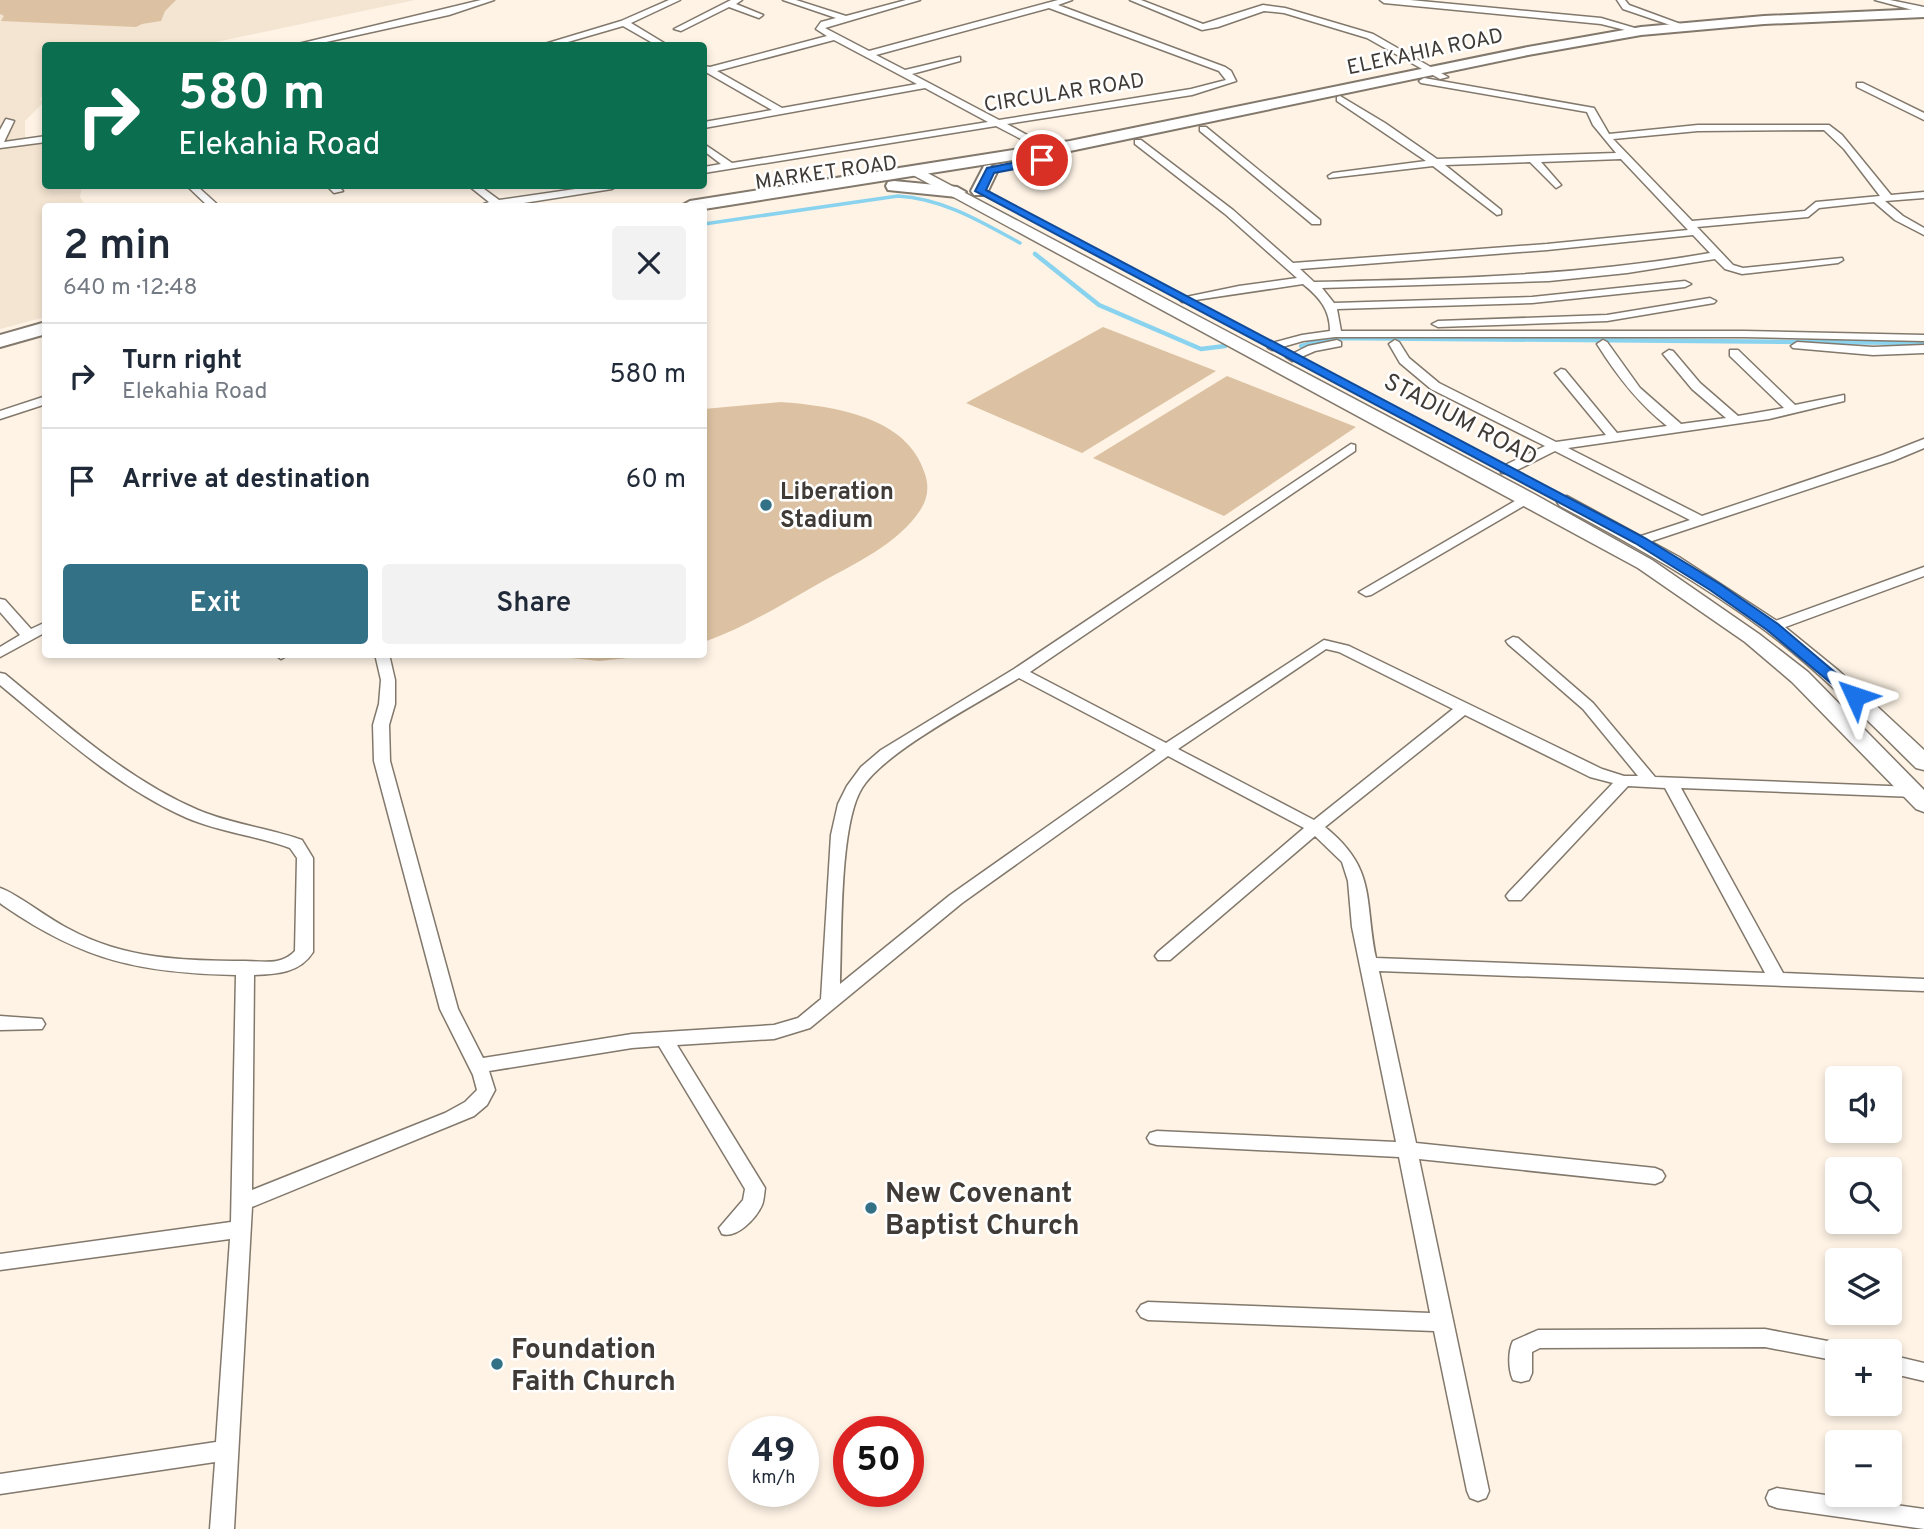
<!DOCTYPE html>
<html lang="en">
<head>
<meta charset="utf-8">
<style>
	body { margin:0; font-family:Overpass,sans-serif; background:#f2f2f3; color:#1f2937; height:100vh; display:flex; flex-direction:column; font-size:26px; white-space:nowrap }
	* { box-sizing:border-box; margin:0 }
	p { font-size:23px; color:#747a83 }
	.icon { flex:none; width:38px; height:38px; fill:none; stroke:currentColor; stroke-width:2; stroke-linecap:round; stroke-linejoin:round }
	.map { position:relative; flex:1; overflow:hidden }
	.side { position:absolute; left:42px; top:203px; width:665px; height:455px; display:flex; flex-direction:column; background:#fff; border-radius:7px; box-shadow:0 4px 10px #0003 }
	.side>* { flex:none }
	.guide { position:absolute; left:42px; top:42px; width:665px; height:147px; border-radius:7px; box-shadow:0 4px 10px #0003; background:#0b6e4f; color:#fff; overflow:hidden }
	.fabs { position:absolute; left:1825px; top:1066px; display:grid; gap:14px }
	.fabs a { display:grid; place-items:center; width:77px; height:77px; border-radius:7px; background:#fff; box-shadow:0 4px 10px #0003; font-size:35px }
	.speed { position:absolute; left:728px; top:1416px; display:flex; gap:14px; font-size:35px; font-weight:700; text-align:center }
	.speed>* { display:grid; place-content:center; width:91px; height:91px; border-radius:50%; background:#fff; box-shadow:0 4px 10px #0003; line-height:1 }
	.speed small { font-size:18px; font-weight:400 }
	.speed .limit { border:10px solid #d22; background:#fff; color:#111 }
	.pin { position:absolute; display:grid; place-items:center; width:60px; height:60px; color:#fff; margin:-30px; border:4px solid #fff; border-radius:50%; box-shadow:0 2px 7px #0007 }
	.me { position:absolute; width:77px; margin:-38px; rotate:312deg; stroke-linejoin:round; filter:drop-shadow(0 0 5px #0008) }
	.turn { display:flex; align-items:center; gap:24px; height:147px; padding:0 21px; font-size:32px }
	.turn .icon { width:91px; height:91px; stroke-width:2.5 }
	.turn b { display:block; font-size:49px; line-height:60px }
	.round { display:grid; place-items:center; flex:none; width:74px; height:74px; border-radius:7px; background:#f2f2f3 }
	.overview { display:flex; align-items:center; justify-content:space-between; height:119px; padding:0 21px }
	h1 { font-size:42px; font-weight:600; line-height:52px }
	.cta { display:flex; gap:14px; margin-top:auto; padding:14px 21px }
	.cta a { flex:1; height:80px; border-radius:7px; background:#337187; color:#fff; font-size:28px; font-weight:600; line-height:80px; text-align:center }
	.cta a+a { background:#f2f2f3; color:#1f2937 }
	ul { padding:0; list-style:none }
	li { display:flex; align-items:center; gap:21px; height:105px; padding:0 21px; border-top:2px solid #e0e1e3 }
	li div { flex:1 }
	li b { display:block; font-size:26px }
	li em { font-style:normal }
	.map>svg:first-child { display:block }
	.built { fill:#f4e5d2 }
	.green { fill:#dcc2a2 }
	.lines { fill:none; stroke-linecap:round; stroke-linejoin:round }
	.stream-far1 { stroke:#8ad3ef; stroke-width:3.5 }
	.stream { stroke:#8ad3ef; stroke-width:4.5 }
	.street-casing { stroke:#82786c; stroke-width:3 }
	.secondary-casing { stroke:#82786c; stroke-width:3 }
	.primary-casing { stroke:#82786c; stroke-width:4 }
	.street { fill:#fff; fill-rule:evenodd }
	.secondary { fill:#fff; fill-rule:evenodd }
	.primary { fill:#fff; fill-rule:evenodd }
	.route { fill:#1a73e8; stroke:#114b97; stroke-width:2 }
	.poi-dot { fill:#337187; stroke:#fff; stroke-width:2.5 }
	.labels { text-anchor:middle; stroke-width:5; stroke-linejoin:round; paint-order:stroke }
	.far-street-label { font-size:21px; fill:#403b36; stroke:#fff }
	.street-label { font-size:24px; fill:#403b36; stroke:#fff }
	.poi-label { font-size:24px; font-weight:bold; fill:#403b36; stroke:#fff; text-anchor:start }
	.near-poi-label { font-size:28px; font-weight:bold; fill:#403b36; stroke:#fff; text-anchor:start }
</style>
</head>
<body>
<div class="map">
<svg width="1924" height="1529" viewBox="0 0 1924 1529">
	<rect width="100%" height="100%" fill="#fef3e5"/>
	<!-- built -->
	<polygon class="built" points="0,0 415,0 202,45 46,46 45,97 39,98 44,102 25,121 25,140 41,138 45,145 46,186 82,186 80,197 86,206 46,206 45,317 0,329"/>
	<!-- green -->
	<g class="green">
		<polygon points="0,0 176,0 165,11 161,21 142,24 136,27 1,21 4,16 0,14"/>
		<polygon points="1103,327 1216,371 1082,453 966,403"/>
		<polygon points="1227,376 1356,427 1224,516 1093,458"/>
		<path d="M781,402C832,406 908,416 925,474C929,486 928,498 921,509C898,545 853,564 818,584C781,605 744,628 704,642V409Z"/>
		<polygon points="543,655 657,655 599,661"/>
	</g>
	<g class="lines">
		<!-- stream-far1 -->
		<path class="stream-far1" d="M704,224L898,196C944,199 980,221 1020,243"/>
		<!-- stream -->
		<g class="stream">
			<polyline points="1035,254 1099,305 1201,349 1225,346"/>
			<polyline points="1301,346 1333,338 1924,343"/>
		</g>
		<defs>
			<g id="street">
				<polygon points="481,0 494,0 449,15 308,46 290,46"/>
				<polygon points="669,0 680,0 631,23 669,46 658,46 623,26 554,46 538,46 621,21"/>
				<polygon points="731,0 742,0 736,4 763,15 759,18 729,7 681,31 674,29"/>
				<path d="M783,0H796L846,16L906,0H920L825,28L869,51L1058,0H1072L1058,5L1225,67L1231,71L1236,81L1192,95L1007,124L1051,148V152L1048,153L996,126L704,173V167L721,164L704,151V144L732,163L988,122L925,88L704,128V122L772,110L704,71V66L710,67L827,36L816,29L821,22L836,18ZM1049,8L1219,71L1226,80L1191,89L999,120L912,74L960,61V57L905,70L876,55ZM834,40L917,84L782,108L717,71Z"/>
				<polygon points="1130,0 1141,0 1203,24 1263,5 1285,8 1373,34 1448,77 1440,79 1367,38 1284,13 1264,11 1218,27 1202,30"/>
				<polygon points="1380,0 1410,0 1601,18 1645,31 1641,34 1601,24 1384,3"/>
				<polygon points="1617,0 1625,0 1629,5 1686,26 1679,28 1623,9"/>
				<polygon points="1875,0 1890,0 1924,7 1924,13"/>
				<path d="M1424,78L1594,108L1609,134L1698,125H1829L1842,135L1891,195L1924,192V198L1885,201L1903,216L1924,228V235L1895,220L1874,202L1819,208L1808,217L1697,227L1733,265L1743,268L1842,258L1843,260L1838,263L1742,274L1725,269L1715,259L1627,273L1549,281L1322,288L1334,303L1532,297L1685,281L1691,284L1685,287L1532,303L1337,309L1341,331H1744L1924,335V341L1744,337H1335L1303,341L1272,350L1268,348V344L1302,335L1330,331C1330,309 1319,297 1303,284L1182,302L1180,300L1186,297L1239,286L1297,278L1225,214L1135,144V140H1141L1233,210L1293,263L1547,244L1688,230L1621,159L1541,162L1561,185L1556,188L1530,162L1445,165L1501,210V214L1497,215L1433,166L1329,178L1328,176L1333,173L1426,161L1337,101V97L1340,96L1385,123L1437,159L1616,153L1593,125L1587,112L1421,83L1419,81ZM1824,130L1844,149L1880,196L1816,202L1805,211L1692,221L1613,139L1698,131ZM1693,235L1710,253C1577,276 1448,279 1314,282L1300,269L1547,250Z"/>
				<polygon points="1857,83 1863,83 1924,113 1924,120 1857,87"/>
				<polygon points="6,119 14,121 4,142 46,136 46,142 0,148 0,130"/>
				<polygon points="1200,127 1206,127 1320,220 1320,224 1312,224 1200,131"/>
				<polygon points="187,186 197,186 219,206 208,206"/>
				<polygon points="327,186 338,186 343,191 334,193"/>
				<polygon points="469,186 480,186 499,200 596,186 617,186 612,189 505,206 479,206 489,202"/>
				<polygon points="1710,298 1716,301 1714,303 1607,321 1438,327 1432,324 1438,321 1607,315"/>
				<polygon points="1337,340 1341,342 1341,346 1315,351 1292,361 1286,357 1308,346"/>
				<path d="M1395,340L1399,342L1409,358L1439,383L1556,442L1606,435L1555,373L1561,369L1565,370L1617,433L1667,426C1638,403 1617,376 1597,344L1603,340L1607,342L1640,388L1681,424L1726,418L1692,389L1663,354L1669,350L1673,351L1700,383L1738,416L1784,408L1730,356V350H1738L1795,405L1844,395V401L1769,419L1568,448L1702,516L1883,455L1924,439V448L1893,461L1640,545L1635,544L1633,541L1635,538L1690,520L1555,451L1511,473H1501V467L1545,446L1431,389L1400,363L1389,344Z"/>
				<polygon points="1797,342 1873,347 1924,345 1924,353 1873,355 1793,348 1791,346"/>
				<polygon points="46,396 46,404 0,419 0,411"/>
				<path d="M1351,444L1355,445V451L1030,672L1166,743L1324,640L1349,646L1602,769L1624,776H1638L1583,709L1508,644L1506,641L1513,637L1518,638L1593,703L1655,777L1915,787L1923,792L1915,797L1681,788L1783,973L1924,979V991L1379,971L1416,1143L1655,1168L1662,1171L1665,1176L1662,1181L1655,1184L1419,1159L1489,1491L1486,1498L1478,1501L1470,1498L1467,1491L1434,1331L1148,1320L1141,1317L1137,1311L1141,1305L1148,1302L1430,1313L1399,1157L1157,1145L1150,1143L1147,1138L1150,1133L1157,1131L1396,1142L1352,927L1348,881L1342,862L1315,836L1170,960H1158L1155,956L1158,952L1304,828L1168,756L962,903L810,1028L774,1039L677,1045L765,1188C764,1194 764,1200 762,1205C756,1219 736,1239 722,1234L719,1228L743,1200L745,1189L659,1046L632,1048L489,1071L495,1090L487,1105L474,1116L252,1207L234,1529H210L215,1462L0,1494V1474L216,1442L230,1239L0,1270V1254L231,1222L236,975C141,973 84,961 4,906L0,903V888C16,893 50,920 69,929C124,959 184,961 245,961C263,961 281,966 295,951L297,858L290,848C257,836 220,832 187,818C117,787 58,733 0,685V673L5,674C66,724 126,779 198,810C231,824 268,828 302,840L313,858V952C300,973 277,974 254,975L252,1190L445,1113L465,1102L477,1090L473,1075L440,1009L374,761L373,725L379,704L381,680L375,654H389L395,680V704L389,725L390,761L458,1009L483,1058L632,1034L774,1025L798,1018L821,999L831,835L838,804L847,786L861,767L881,750L1014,669ZM1326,649L1339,652L1453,709L1314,820L1178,749ZM1019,678L1156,750L950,895L840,984C842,937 839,825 862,788C885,751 979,703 1019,678ZM1465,715L1590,777L1613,783L1509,892L1506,896L1509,900H1521L1628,786L1665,788L1765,973L1376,958C1364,899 1377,869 1325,827Z"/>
				<polygon points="1527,494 1532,495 1532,501 1371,595 1366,596 1359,592"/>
				<polygon points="1924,567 1924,576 1777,630 1767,630 1765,627 1767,624"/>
				<polygon points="0,599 5,600 31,629 46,622 46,632 0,657 0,647 20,635 0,612"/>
				<polygon points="274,654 288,654 288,655 281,659"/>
				<polygon points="0,1016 42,1019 45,1024 42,1029 0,1030"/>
				<path d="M1765,1329L1838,1343L1846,1346L1848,1351H1838V1361L1765,1347L1540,1348L1532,1352V1373L1529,1380L1521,1382L1513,1380C1508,1369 1508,1351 1513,1341L1538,1330Z"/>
				<polygon points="1890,1355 1924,1363 1924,1381 1890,1373"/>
				<polygon points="1777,1488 1924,1509 1924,1529 1777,1508 1769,1505 1766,1498 1769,1491"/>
			</g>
			<g id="secondary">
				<polygon points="918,168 1534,494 1652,560 1759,634 1808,672 1924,790 1924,812 1916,809 1792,682 1745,642 1638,568 913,175 911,172 913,169"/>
				<path d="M1567,496L1679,557L1780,623L1839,671L1924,750V770L1916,768C1868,721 1820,672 1766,631C1702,583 1631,544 1560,506L1557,502L1560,498Z"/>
			</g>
			<g id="primary">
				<polygon points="1924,9 1924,17 1764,24 1641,35 1528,55 1070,151 704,209 704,206 681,206 690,201 1070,141 1528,47 1641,27 1764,16"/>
				<polygon points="990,165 998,170 986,195 974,195 971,191 984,166"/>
				<polygon points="894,181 957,187 966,192 957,197 888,190 886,186 888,182"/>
				<polygon points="46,322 46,334 0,347 0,335"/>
			</g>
		</defs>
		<!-- street casing -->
		<use href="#street" class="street-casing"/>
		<!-- secondary casing -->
		<use href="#secondary" class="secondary-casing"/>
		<!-- primary casing -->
		<use href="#primary" class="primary-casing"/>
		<!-- street -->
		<use href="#street" class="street"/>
		<!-- secondary -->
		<use href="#secondary" class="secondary"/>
		<!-- primary -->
		<use href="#primary" class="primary"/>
	</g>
	<!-- route -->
	<polygon class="route" points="1042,157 1046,158 1046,163 994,173 986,190 1645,538 1720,584 1778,624 1863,696 1855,701 1850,699 1767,630 1710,590 1635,543 975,191 987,168"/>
	<!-- markers -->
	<g class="poi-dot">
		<circle cx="766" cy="505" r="7"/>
		<circle cx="871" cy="1208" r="7"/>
		<circle cx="497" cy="1364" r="7"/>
	</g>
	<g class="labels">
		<!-- far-street labels -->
		<g class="far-street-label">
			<text transform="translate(1425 51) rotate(-12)" y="7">ELEKAHIA ROAD</text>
			<text transform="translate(1064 92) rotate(-9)" y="7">CIRCULAR ROAD</text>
			<text transform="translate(826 172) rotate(-8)" y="7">MARKET ROAD</text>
		</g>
		<!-- street labels -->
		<g class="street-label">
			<text transform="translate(1461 419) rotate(28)" y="8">STADIUM ROAD</text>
		</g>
		<!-- poi labels -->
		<g class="poi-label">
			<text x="780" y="499">Liberation<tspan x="780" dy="28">Stadium</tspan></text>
		</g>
		<!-- near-poi labels -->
		<g class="near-poi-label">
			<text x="885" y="1202">New Covenant<tspan x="885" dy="32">Baptist Church</tspan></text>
			<text x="511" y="1358">Foundation<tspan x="511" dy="32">Faith Church</tspan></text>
		</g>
	</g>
</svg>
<div class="fabs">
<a><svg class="icon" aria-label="sound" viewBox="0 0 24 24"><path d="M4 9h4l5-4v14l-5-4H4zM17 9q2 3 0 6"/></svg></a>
<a><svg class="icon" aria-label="search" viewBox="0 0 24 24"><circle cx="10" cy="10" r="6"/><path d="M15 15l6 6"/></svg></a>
<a><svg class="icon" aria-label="layers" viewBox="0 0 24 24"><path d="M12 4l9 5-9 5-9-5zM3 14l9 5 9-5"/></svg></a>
<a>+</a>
<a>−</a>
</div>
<div class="speed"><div>49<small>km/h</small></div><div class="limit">50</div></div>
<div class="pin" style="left:1042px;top:160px;background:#d93025"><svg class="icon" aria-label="arrive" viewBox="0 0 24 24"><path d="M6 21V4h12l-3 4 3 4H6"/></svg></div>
<svg class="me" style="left:1855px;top:696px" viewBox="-20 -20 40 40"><path d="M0-17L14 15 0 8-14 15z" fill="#1a73e8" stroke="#fff" stroke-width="4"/></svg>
<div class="guide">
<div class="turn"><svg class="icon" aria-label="right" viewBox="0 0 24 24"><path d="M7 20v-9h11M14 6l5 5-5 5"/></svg><div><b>580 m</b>Elekahia Road</div></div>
</div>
<section class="side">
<div class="overview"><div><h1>2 min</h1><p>640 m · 12:48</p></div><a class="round"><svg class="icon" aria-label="close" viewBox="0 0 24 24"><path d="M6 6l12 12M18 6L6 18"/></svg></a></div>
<ul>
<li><svg class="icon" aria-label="right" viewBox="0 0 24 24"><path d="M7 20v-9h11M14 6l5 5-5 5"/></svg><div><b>Turn right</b><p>Elekahia Road</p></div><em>580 m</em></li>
<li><svg class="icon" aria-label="arrive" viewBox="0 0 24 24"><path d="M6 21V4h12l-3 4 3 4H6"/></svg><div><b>Arrive at destination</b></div><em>60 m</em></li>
</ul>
<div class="cta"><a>Exit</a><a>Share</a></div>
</section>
</div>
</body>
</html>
